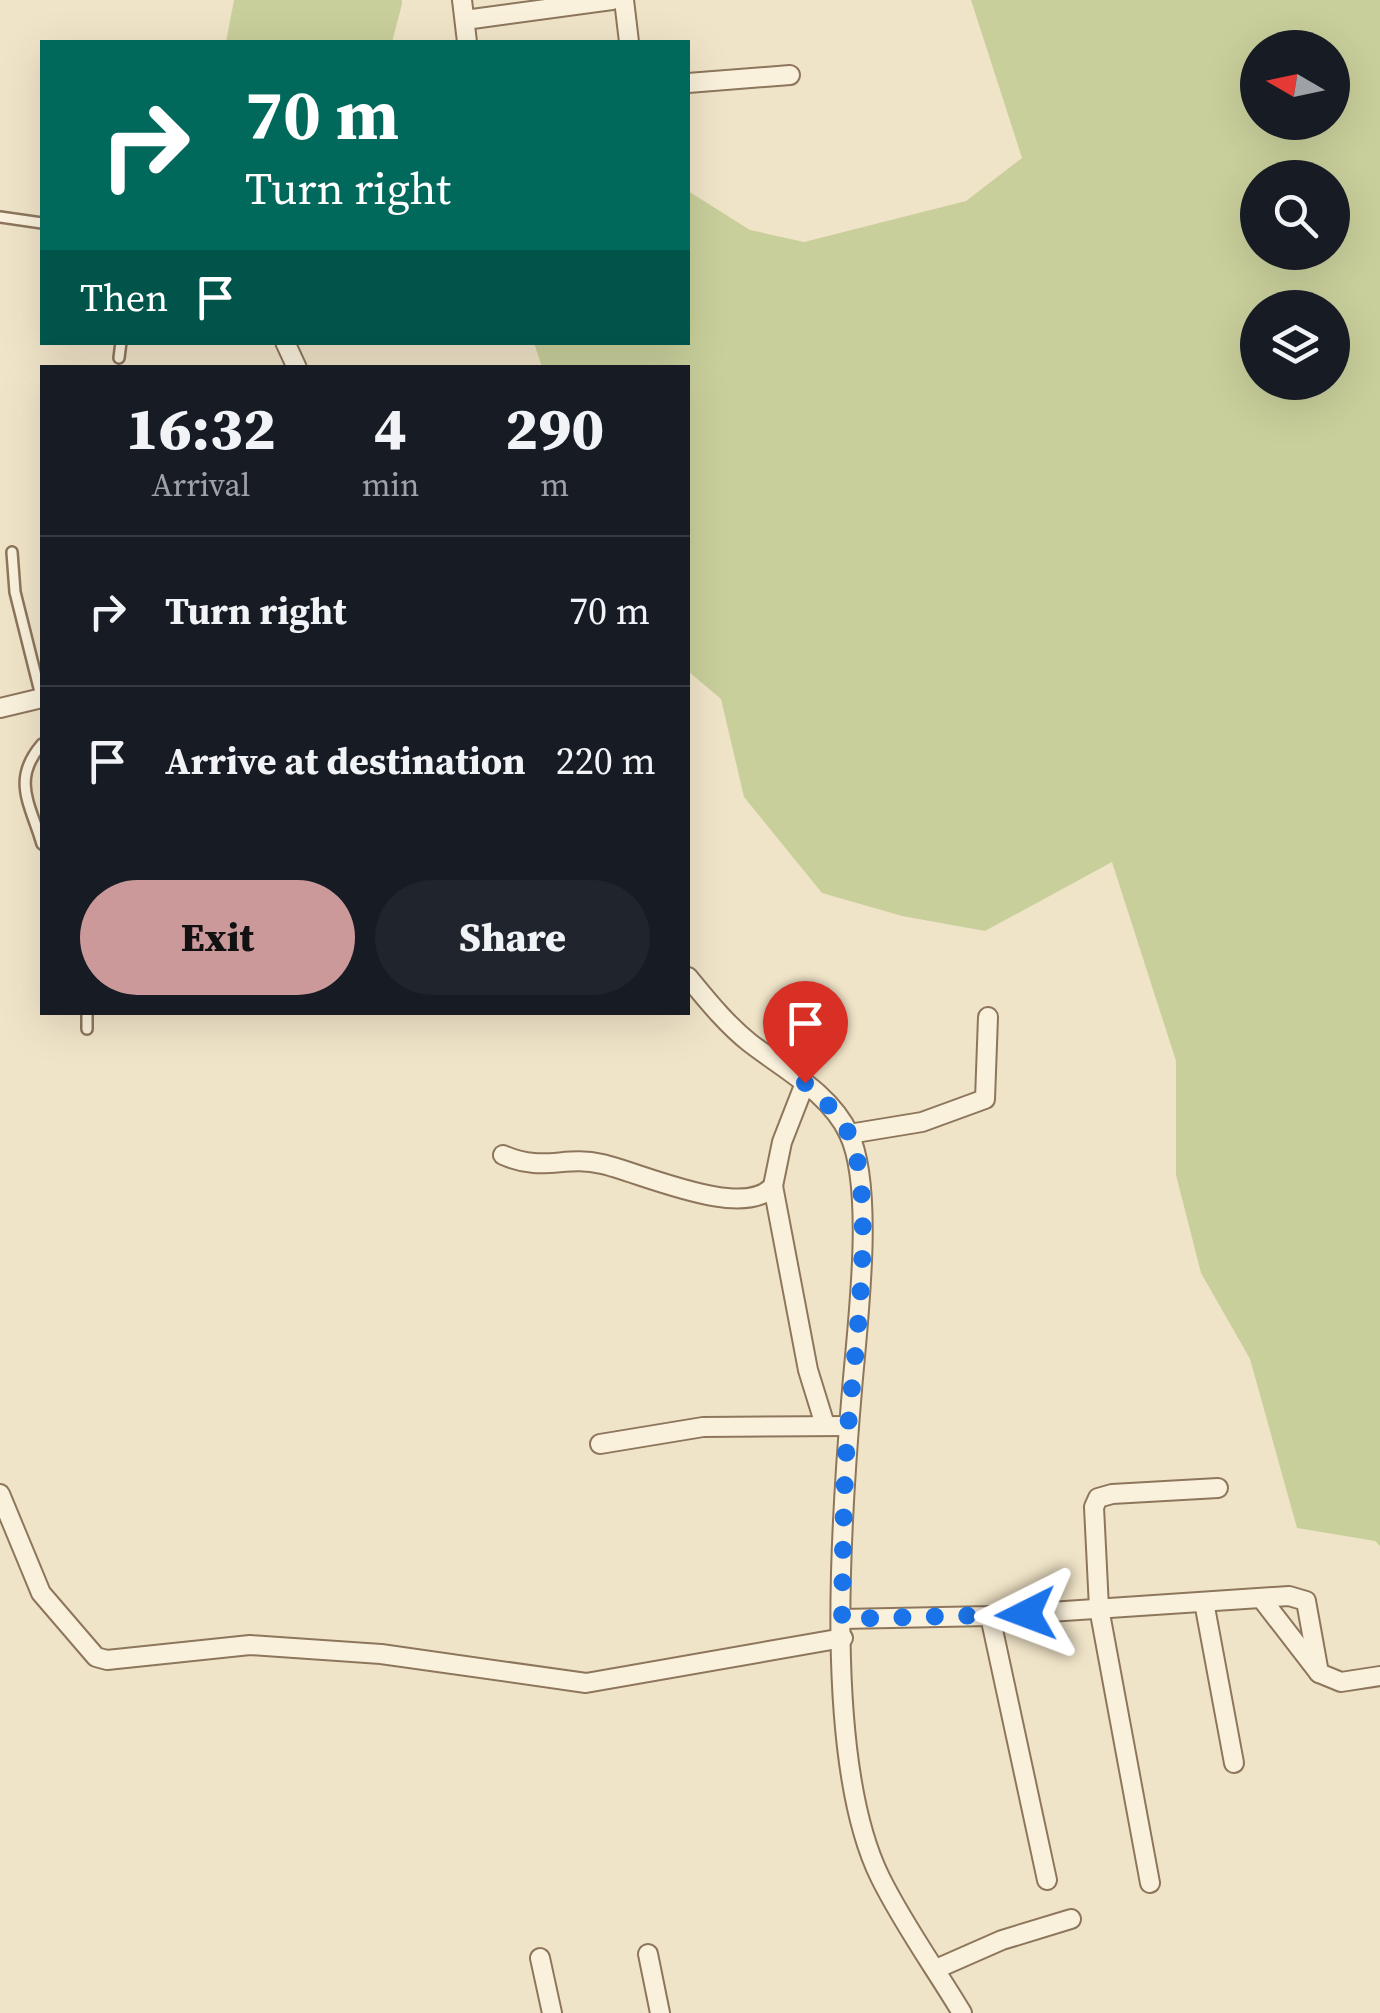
<!DOCTYPE html>
<html lang="en">
<head>
<meta charset="utf-8">
<style>
	body { margin:0; font-family:"Source Serif 4",serif; background:#20242c; color:#f1f3f6; height:100vh; display:flex; flex-direction:column; font-size:38px; white-space:nowrap }
	* { box-sizing:border-box; margin:0 }
	p { font-size:32px; color:#9ea1a6 }
	.icon { flex:none; width:55px; height:55px; fill:none; stroke:currentColor; stroke-width:2; stroke-linecap:round; stroke-linejoin:round }
	.map { position:relative; flex:1; overflow:hidden }
	.drawer { position:absolute; left:40px; top:365px; width:650px; height:650px; display:flex; flex-direction:column; background:#171b24; border-radius:0px; box-shadow:0 10px 40px #0002 }
	.drawer>* { flex:none }
	.banner { position:absolute; left:40px; top:40px; width:650px; height:305px; border-radius:0px; box-shadow:0 10px 40px #0002; background:#00695c; color:#fff; overflow:hidden }
	.needle { width:65px; rotate:279deg }
	.controls { position:absolute; left:1240px; top:30px; display:grid; gap:20px }
	.controls a { display:grid; place-items:center; width:110px; height:110px; border-radius:50%; background:#171b24; box-shadow:0 10px 40px #0002; font-size:50px }
	.pin { position:absolute; display:grid; place-items:center; width:85px; height:85px; color:#fff; margin:-102px -42px; border-radius:50% 50% 50% 0; rotate:-45deg; box-shadow:0 0 10px #0007 }
	.pin .icon { rotate:45deg }
	.me { position:absolute; width:110px; margin:-55px; rotate:267deg; stroke-linejoin:round; filter:drop-shadow(0 0 8px #0008) }
	.turn { display:flex; align-items:center; gap:35px; height:210px; padding:0 40px; font-size:45px }
	.turn .icon { width:130px; height:130px; stroke-width:2.5 }
	.turn b { display:block; font-size:70px; line-height:85px }
	.then { display:flex; align-items:center; height:95px; padding:0 40px; background:#0003; gap:20px; font-size:38px }
	.eta { display:flex; justify-content:space-evenly; align-items:center; height:170px; text-align:center }
	.eta b { font-size:60px; font-weight:800; line-height:70px }
	.button { display:flex; gap:20px; margin-top:auto; padding:20px 40px }
	.button a { flex:1; height:115px; border-radius:60px; background:#cc999b; color:#111; font-size:40px; font-weight:800; line-height:115px; text-align:center }
	.button a+a { background:#20242c; color:#f1f3f6 }
	ul { padding:0; list-style:none }
	li { display:flex; align-items:center; gap:30px; height:150px; padding:0 40px; border-top:2px solid #363941 }
	li div { flex:1 }
	li b { display:block; font-size:38px }
	li em { font-style:normal }
	.map>svg:first-child { display:block }
	.green { fill:#c9cf9b; fill-rule:evenodd }
	.lines { fill:none; stroke-linecap:round; stroke-linejoin:round }
	.lane-casing { stroke:#8d765c; stroke-width:14 }
	.street-casing { stroke:#8d765c; stroke-width:22 }
	.lane { stroke:#faf1dc; stroke-width:9 }
	.street { stroke:#faf1dc; stroke-width:18 }
	.route { stroke:#1a73e8; stroke-width:18; stroke-dasharray:0 32.4 }
</style>
</head>
<body>
<div class="map">
<svg width="1380" height="2013" viewBox="0 0 1380 2013">
	<rect width="100%" height="100%" fill="#f0e4c8"/>
	<!-- green -->
	<g class="green">
		<polygon points="234,0 402,0 402,4 392,42 226,42"/>
		<path d="M971,0H1380V1546L1375,1541L1297,1528L1250,1359L1201,1273L1176,1175V1061L1112,862L985,931L902,916L822,893L744,797L721,699L688,671V368L542,367L534,343L688,342V191L750,230L804,242L966,201L1022,158ZM1258,48H1332V122H1258ZM1258,178H1332V252H1258ZM1258,308H1332V382H1258Z"/>
	</g>
	<g class="lines">
		<defs>
			<g id="lane">
				<polyline points="0,217 42,223"/>
				<polyline points="119,358 121,342"/>
				<polyline points="12,552 15,592 42,700"/>
				<path d="M42,744C11,780 30,803 42,844"/>
				<polyline points="87,1012 87,1029"/>
			</g>
			<g id="street">
				<polyline points="462,0 467,42"/>
				<polyline points="624,0 629,42"/>
				<polyline points="465,20 612,0"/>
				<polyline points="688,83 790,75"/>
				<polyline points="285,342 297,368"/>
				<polyline points="0,708 42,698"/>
				<path d="M688,977C707,1000 726,1024 750,1043C785,1070 830,1093 849,1134C875,1190 857,1327 852,1390C841,1518 823,1761 880,1877C903,1924 935,1968 962,2013"/>
				<polyline points="849,1134 922,1122 985,1099 988,1017"/>
				<path d="M503,1155C544,1173 564,1155 602,1164C639,1172 744,1221 773,1186L782,1142L805,1083"/>
				<polyline points="773,1186 808,1370 825,1425"/>
				<polyline points="600,1444 703,1427 849,1426"/>
				<polyline points="0,1494 41,1593 96,1657 107,1660 250,1645 381,1654 586,1683 843,1638"/>
				<polyline points="1261,1598 1319,1673"/>
				<polyline points="1204,1602 1234,1763"/>
				<polyline points="990,1616 1047,1880"/>
				<polyline points="842,1619 990,1616 1289,1596 1306,1601 1319,1673 1341,1682 1380,1676"/>
				<polyline points="1150,1883 1099,1608 1094,1507 1098,1498 1112,1494 1218,1488"/>
				<polyline points="648,1954 660,2013"/>
				<polyline points="540,1958 552,2013"/>
				<polyline points="936,1969 1002,1940 1071,1919"/>
			</g>
		</defs>
		<!-- lane casing -->
		<use href="#lane" class="lane-casing"/>
		<!-- street casing -->
		<use href="#street" class="street-casing"/>
		<!-- lane -->
		<use href="#lane" class="lane"/>
		<!-- street -->
		<use href="#street" class="street"/>
	</g>
	<g class="lines">
		<!-- route -->
		<path class="route" d="M805,1083C826,1102 847,1121 855,1150C873,1220 855,1352 848,1427C843,1491 843,1555 842,1619L1026,1614"/>
	</g>
</svg>
<div class="controls">
<a><svg class="needle" viewBox="-14 -14 28 28"><path d="M0-13l5 13h-10z" fill="#e53935"/><path d="M0 13l5-13h-10z" fill="#9ea1a6"/></svg></a>
<a><svg class="icon" aria-label="search" viewBox="0 0 24 24"><circle cx="10" cy="10" r="6"/><path d="M15 15l6 6"/></svg></a>
<a><svg class="icon" aria-label="layers" viewBox="0 0 24 24"><path d="M12 4l9 5-9 5-9-5zM3 14l9 5 9-5"/></svg></a>
</div>
<div class="pin" style="left:805px;top:1083px;background:#d93025"><svg class="icon" aria-label="arrive" viewBox="0 0 24 24"><path d="M6 21V4h12l-3 4 3 4H6"/></svg></div>
<svg class="me" style="left:1026px;top:1614px" viewBox="-20 -20 40 40"><path d="M0-17L14 15 0 8-14 15z" fill="#1a73e8" stroke="#fff" stroke-width="4"/></svg>
<div class="banner">
<div class="turn"><svg class="icon" aria-label="right" viewBox="0 0 24 24"><path d="M7 20v-9h11M14 6l5 5-5 5"/></svg><div><b>70 m</b>Turn right</div></div>
<div class="then">Then<svg class="icon" aria-label="arrive" viewBox="0 0 24 24"><path d="M6 21V4h12l-3 4 3 4H6"/></svg></div>
</div>
<section class="drawer">
<div class="eta">
<div><b>16:32</b><p>Arrival</p></div>
<div><b>4</b><p>min</p></div>
<div><b>290</b><p>m</p></div>
</div>
<ul>
<li><svg class="icon" aria-label="right" viewBox="0 0 24 24"><path d="M7 20v-9h11M14 6l5 5-5 5"/></svg><div><b>Turn right</b></div><em>70 m</em></li>
<li><svg class="icon" aria-label="arrive" viewBox="0 0 24 24"><path d="M6 21V4h12l-3 4 3 4H6"/></svg><div><b>Arrive at destination</b></div><em>220 m</em></li>
</ul>
<div class="button"><a>Exit</a><a>Share</a></div>
</section>
</div>
</body>
</html>
